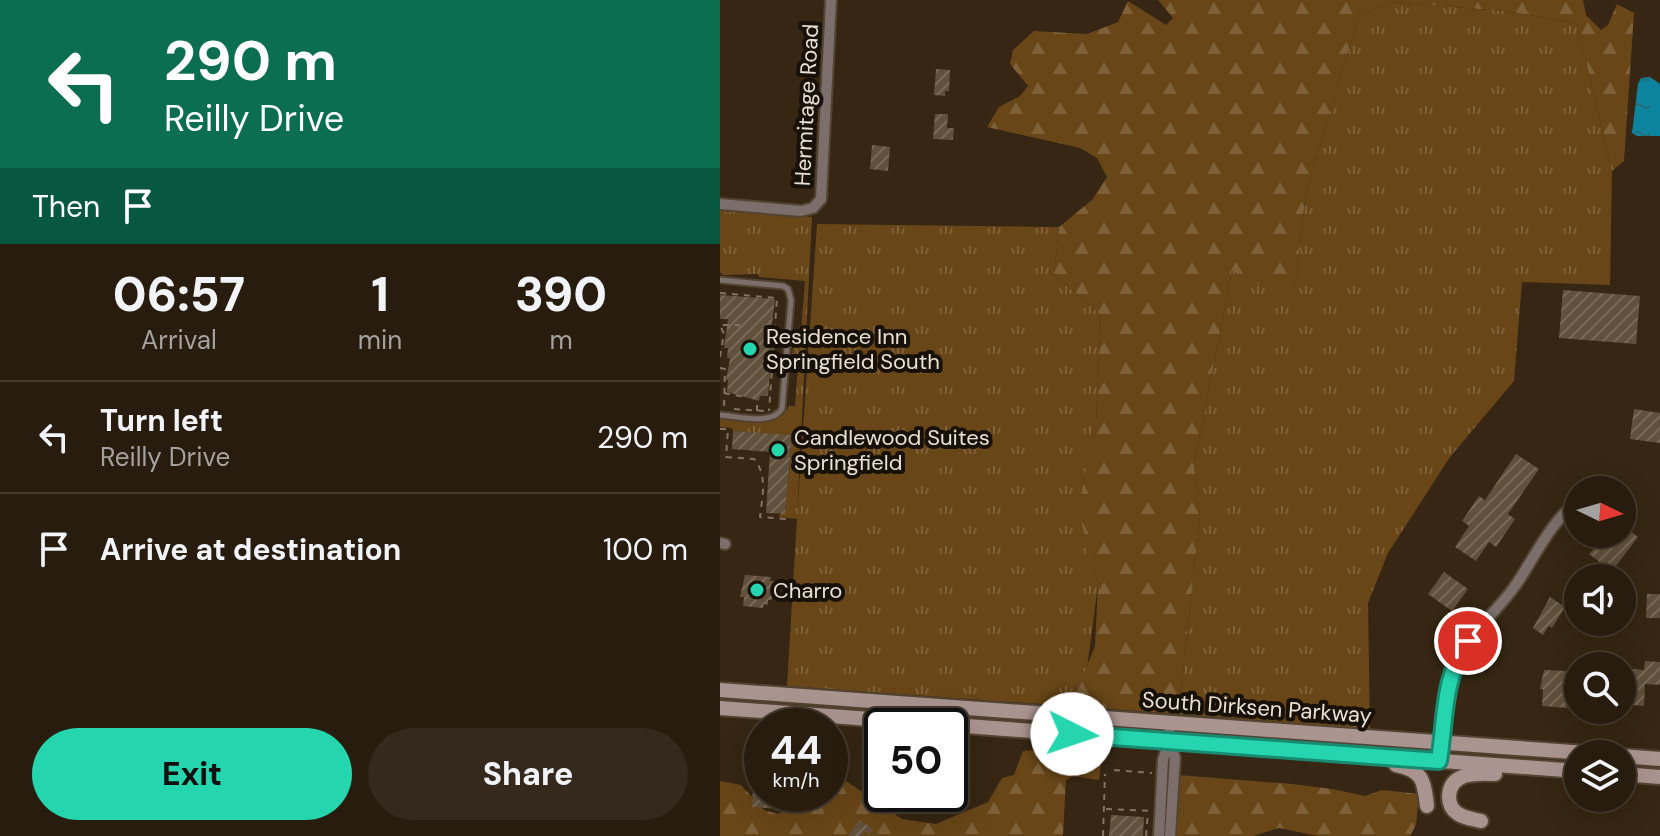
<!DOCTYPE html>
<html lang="en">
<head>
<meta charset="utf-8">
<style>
	body { margin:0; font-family:"DM Sans",sans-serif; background:#34291c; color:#f1f3f6; height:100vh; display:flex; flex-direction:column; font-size:30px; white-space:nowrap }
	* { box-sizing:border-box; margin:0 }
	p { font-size:26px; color:#a5a19e }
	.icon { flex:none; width:44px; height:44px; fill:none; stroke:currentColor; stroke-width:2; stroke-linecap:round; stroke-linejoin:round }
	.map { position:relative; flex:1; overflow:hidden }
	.drawer { display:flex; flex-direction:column; background:#281c0e; width:720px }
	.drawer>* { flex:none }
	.banner { background:#0b6e4f; color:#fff; overflow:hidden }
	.needle { width:52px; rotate:95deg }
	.buttons { position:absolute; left:844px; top:476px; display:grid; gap:16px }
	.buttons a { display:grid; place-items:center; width:72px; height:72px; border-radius:50%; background:#281c0e; box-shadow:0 8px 32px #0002,0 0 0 2px #443a2e; font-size:40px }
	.speed { position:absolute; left:24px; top:708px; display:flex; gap:16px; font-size:40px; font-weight:700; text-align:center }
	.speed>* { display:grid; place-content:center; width:104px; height:104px; border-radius:50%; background:#281c0e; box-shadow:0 8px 32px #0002,0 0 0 2px #443a2e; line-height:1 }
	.speed small { font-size:20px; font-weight:400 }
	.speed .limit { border:4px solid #111; border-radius:12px; background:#fff; color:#111 }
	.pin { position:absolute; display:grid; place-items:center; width:68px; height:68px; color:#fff; margin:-34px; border:4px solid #fff; border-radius:50%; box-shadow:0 2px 8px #0007 }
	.me { position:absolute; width:88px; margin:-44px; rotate:94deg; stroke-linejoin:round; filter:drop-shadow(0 0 6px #0008) }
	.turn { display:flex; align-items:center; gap:28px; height:168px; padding:0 32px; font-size:36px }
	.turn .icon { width:104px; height:104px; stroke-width:2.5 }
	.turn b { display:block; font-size:56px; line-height:68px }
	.then { display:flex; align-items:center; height:76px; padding:0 32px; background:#0003; gap:16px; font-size:30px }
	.eta { display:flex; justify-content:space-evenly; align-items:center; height:136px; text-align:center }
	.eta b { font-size:48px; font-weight:800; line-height:56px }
	.primary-button { display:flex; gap:16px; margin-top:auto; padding:16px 32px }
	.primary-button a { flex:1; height:92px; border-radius:48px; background:#25d5ae; color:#111; font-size:32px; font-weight:800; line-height:92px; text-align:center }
	.primary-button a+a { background:#34291c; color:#f1f3f6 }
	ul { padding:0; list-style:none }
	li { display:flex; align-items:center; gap:24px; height:112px; padding:0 32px; border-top:2px solid #443a2e }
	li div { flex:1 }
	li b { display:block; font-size:30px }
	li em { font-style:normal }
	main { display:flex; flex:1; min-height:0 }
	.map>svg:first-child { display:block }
	.grass { fill:url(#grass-tufts) }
	.forest { fill:url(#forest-firs) }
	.water { fill:url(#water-ripples) }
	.building { fill:url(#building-hatch) }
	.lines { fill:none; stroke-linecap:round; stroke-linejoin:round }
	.lane-casing { stroke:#534432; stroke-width:9 }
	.street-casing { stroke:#534432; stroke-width:14 }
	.secondary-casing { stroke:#534432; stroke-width:18 }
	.path { stroke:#817463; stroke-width:2; stroke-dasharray:6 6; stroke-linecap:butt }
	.lane { stroke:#7b6e6b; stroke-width:5 }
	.street { stroke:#7b6e6b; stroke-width:10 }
	.secondary { stroke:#aa9490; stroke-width:14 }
	.route-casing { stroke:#188a71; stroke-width:20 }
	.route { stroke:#25d5ae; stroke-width:14 }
	.poi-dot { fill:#25d5ae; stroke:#181109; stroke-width:3 }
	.labels { text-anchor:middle; stroke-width:8; stroke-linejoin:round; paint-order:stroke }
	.street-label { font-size:22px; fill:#e9dfd3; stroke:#181109 }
	.poi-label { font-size:22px; fill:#e9dfd3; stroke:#181109; text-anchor:start }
</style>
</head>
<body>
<main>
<section class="drawer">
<div class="banner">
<div class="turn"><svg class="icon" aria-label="left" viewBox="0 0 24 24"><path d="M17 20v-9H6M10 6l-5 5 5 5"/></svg><div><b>290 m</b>Reilly Drive</div></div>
<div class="then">Then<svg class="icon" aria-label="arrive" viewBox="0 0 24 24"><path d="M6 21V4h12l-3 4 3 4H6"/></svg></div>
</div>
<div class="eta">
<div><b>06:57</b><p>Arrival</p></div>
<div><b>1</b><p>min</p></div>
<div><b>390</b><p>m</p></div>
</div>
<ul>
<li><svg class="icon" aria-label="left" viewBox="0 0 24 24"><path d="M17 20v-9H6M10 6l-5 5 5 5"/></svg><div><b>Turn left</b><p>Reilly Drive</p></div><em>290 m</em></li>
<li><svg class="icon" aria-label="arrive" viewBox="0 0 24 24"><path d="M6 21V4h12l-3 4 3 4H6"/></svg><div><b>Arrive at destination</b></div><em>100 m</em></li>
</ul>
<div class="primary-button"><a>Exit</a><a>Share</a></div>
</section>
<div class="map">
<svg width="940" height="836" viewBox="0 0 940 836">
	<defs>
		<pattern id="grass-tufts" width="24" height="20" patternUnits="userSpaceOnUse" patternTransform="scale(2)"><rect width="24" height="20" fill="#684618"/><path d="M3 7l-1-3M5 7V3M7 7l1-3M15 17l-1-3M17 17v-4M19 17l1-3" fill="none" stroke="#7e6039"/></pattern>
		<pattern id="forest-firs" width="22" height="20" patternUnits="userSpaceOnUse" patternTransform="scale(2)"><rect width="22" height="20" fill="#684618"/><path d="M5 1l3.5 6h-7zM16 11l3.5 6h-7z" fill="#7e6039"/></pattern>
		<pattern id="water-ripples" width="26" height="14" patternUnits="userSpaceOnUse" patternTransform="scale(2)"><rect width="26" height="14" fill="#0c849d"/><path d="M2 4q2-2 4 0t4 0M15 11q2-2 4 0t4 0" fill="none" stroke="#206d7c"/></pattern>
		<pattern id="building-hatch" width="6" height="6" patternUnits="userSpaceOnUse" patternTransform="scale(2)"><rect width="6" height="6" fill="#61503c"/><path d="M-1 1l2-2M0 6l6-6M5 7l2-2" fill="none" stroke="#786957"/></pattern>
	</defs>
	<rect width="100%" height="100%" fill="#362613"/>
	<!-- grass -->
	<g class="grass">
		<polygon points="670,2 785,11 857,23 892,171 890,285 802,282 794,381 730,457 668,553 648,603 650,729 458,714 480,517 474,465 512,271 569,298 577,271 586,192 639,16"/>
		<path d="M0,211L92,217L77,517L97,224L339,227L334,274L381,315L376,420L359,510L378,585L362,707L67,686L77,519L59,517L60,514H65L72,436L13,431L12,428L0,427V419C23,421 57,431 69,406H75L78,365L71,363L73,347L80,345L85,281L39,277L38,274L3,275L0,272Z"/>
	</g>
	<!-- forest -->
	<g class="forest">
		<polygon points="438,0 863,0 866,15 881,30 888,25 897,4 914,13 904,161 892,171 857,23 785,11 670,2 639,16 586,192 577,271 569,299 512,271 474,465 480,517 458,714 351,706 375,646 378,585 358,510 376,420 381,315 334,274 339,227 372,200 387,177 377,158 360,148 267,127 279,107 300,96 308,86 290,64 293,50 314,31 367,34 398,22 408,1 446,25 453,18"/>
		<polygon points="352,746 382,754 379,780 353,776 346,780 343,836 0,836 0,781 21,785 44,810 58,814 76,806 86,794 110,794 110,770 182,819 216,824 268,802 282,778 294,775 303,751"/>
		<polygon points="458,775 572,784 612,789 645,796 662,790 699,794 696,825 690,836 598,836 559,828 533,836 455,836"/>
	</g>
	<!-- water -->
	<polygon class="water" points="930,77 940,84 940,136 917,136 912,133 918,84 921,78"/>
	<!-- building -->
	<g class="building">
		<polygon points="216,69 230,70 229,91 225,91 225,96 214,95"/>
		<polygon points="215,114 228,114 227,128 234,128 233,140 213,139"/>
		<polygon points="152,145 170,147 168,171 150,169"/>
		<polygon points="843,290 920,296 916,344 839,338"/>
		<polygon points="0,295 55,299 50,341 53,341 48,396 40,396 39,401 7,392 8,380 6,380 10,358 7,358 8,348 4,348 8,319 0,319"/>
		<polygon points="914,409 940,413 940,443 910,439"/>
		<polygon points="13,431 72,435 65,514 46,513 50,452 12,449"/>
		<polygon points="796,454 819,469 788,514 795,519 776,547 769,542 756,561 735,547 749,526 742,521 759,496 765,500"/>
		<polygon points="902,525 918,537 892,571 869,554 888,534 902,534"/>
		<polygon points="724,572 748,589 732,611 708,594"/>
		<polygon points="25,575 51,577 50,581 54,581 52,600 48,600 48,605 44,604 43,608 23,606 24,597 20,597"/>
		<polygon points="927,594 940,594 940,618 926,618"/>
		<polygon points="830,597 845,607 832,628 829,626 823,635 813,628"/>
		<polygon points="925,661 940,662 940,685 925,684 924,706 902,704 902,668 924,670"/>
		<polygon points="824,670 849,671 847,708 822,706 823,689 820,689"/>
		<polygon points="33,790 42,790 42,794 65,794 64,809 32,807"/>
		<polygon points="391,815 424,817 423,836 389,836"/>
		<polygon points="140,820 153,829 149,834 144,831 141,836 128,836"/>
	</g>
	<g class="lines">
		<defs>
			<path id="lane" d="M0,280L63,286L68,289L71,300L62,409C51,426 18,416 0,415"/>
			<g id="street">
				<polyline points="0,204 81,211 93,208 101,199 111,0"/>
				<polyline points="0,543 5,544"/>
				<path d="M719,761C724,733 721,702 730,675C741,639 774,616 795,586C812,562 833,517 858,502"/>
				<polyline points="439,836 443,760 449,741 450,723"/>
				<polyline points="450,836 455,758 450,743"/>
			</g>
			<g id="secondary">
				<polyline points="0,690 880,754"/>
				<polyline points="0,708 858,771"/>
				<polyline points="902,756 940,759"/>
				<path d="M676,765C703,770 704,781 707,806"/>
				<polyline points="902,774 940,777"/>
				<path d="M761,821C753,819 743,818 737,813C731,809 729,803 729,796C730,772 757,773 775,774"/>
			</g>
		</defs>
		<!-- lane casing -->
		<use href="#lane" class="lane-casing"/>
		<!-- street casing -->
		<use href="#street" class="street-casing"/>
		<!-- secondary casing -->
		<use href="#secondary" class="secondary-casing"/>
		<!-- path -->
		<g class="path">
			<polyline points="0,293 57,298 49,411"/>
			<polyline points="0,357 4,334 0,325 19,325 21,329"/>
			<polyline points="0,368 5,369 4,408"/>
			<polyline points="4,393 25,397"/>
			<polyline points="14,409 44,411"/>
			<polyline points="37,411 37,401"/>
			<path d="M0,429H8L6,457L34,459C48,475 42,498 40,517L65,519L64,525"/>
			<polyline points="394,770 432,773"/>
			<polyline points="386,809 431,811"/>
			<polyline points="383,836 385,774"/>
			<polyline points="426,836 428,812"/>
		</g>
		<!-- lane -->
		<use href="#lane" class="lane"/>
		<!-- street -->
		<use href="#street" class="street"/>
		<!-- secondary -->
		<use href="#secondary" class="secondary"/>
	</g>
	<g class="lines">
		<defs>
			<path id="route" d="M352,734L719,761C726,717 722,680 748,641"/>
		</defs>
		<!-- route casing -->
		<use href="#route" class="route-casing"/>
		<!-- route -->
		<use href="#route" class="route"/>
	</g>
	<!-- markers -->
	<g class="poi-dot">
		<circle cx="30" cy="349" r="8"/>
		<circle cx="58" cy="450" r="8"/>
		<circle cx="37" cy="590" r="8"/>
	</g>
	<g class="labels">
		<!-- street labels -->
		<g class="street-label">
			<text transform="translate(86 105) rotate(-87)" y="8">Hermitage Road</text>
			<text transform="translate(537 707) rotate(4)" y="8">South Dirksen Parkway</text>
		</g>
		<!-- poi labels -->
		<g class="poi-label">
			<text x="46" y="344">Residence Inn<tspan x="46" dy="25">Springfield South</tspan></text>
			<text x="74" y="445">Candlewood Suites<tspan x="74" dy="25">Springfield</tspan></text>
			<text x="53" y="598">Charro</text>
		</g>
	</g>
</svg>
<div class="buttons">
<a><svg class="needle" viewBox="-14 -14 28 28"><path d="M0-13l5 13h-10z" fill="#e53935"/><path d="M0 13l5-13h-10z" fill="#a5a19e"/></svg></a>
<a><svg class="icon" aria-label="sound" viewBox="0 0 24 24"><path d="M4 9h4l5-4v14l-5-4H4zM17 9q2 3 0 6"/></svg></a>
<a><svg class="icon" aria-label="search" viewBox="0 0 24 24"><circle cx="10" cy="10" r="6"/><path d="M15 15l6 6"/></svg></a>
<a><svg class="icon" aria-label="layers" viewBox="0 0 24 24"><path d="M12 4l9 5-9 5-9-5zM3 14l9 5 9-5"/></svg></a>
</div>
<div class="speed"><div>44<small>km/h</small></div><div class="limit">50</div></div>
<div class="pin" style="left:748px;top:641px;background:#d93025"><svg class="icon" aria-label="arrive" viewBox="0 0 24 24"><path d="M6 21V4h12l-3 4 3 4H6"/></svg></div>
<svg class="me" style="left:352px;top:734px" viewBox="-20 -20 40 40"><circle r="19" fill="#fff"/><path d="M0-13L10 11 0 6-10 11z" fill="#25d5ae"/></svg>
</div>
</main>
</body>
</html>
